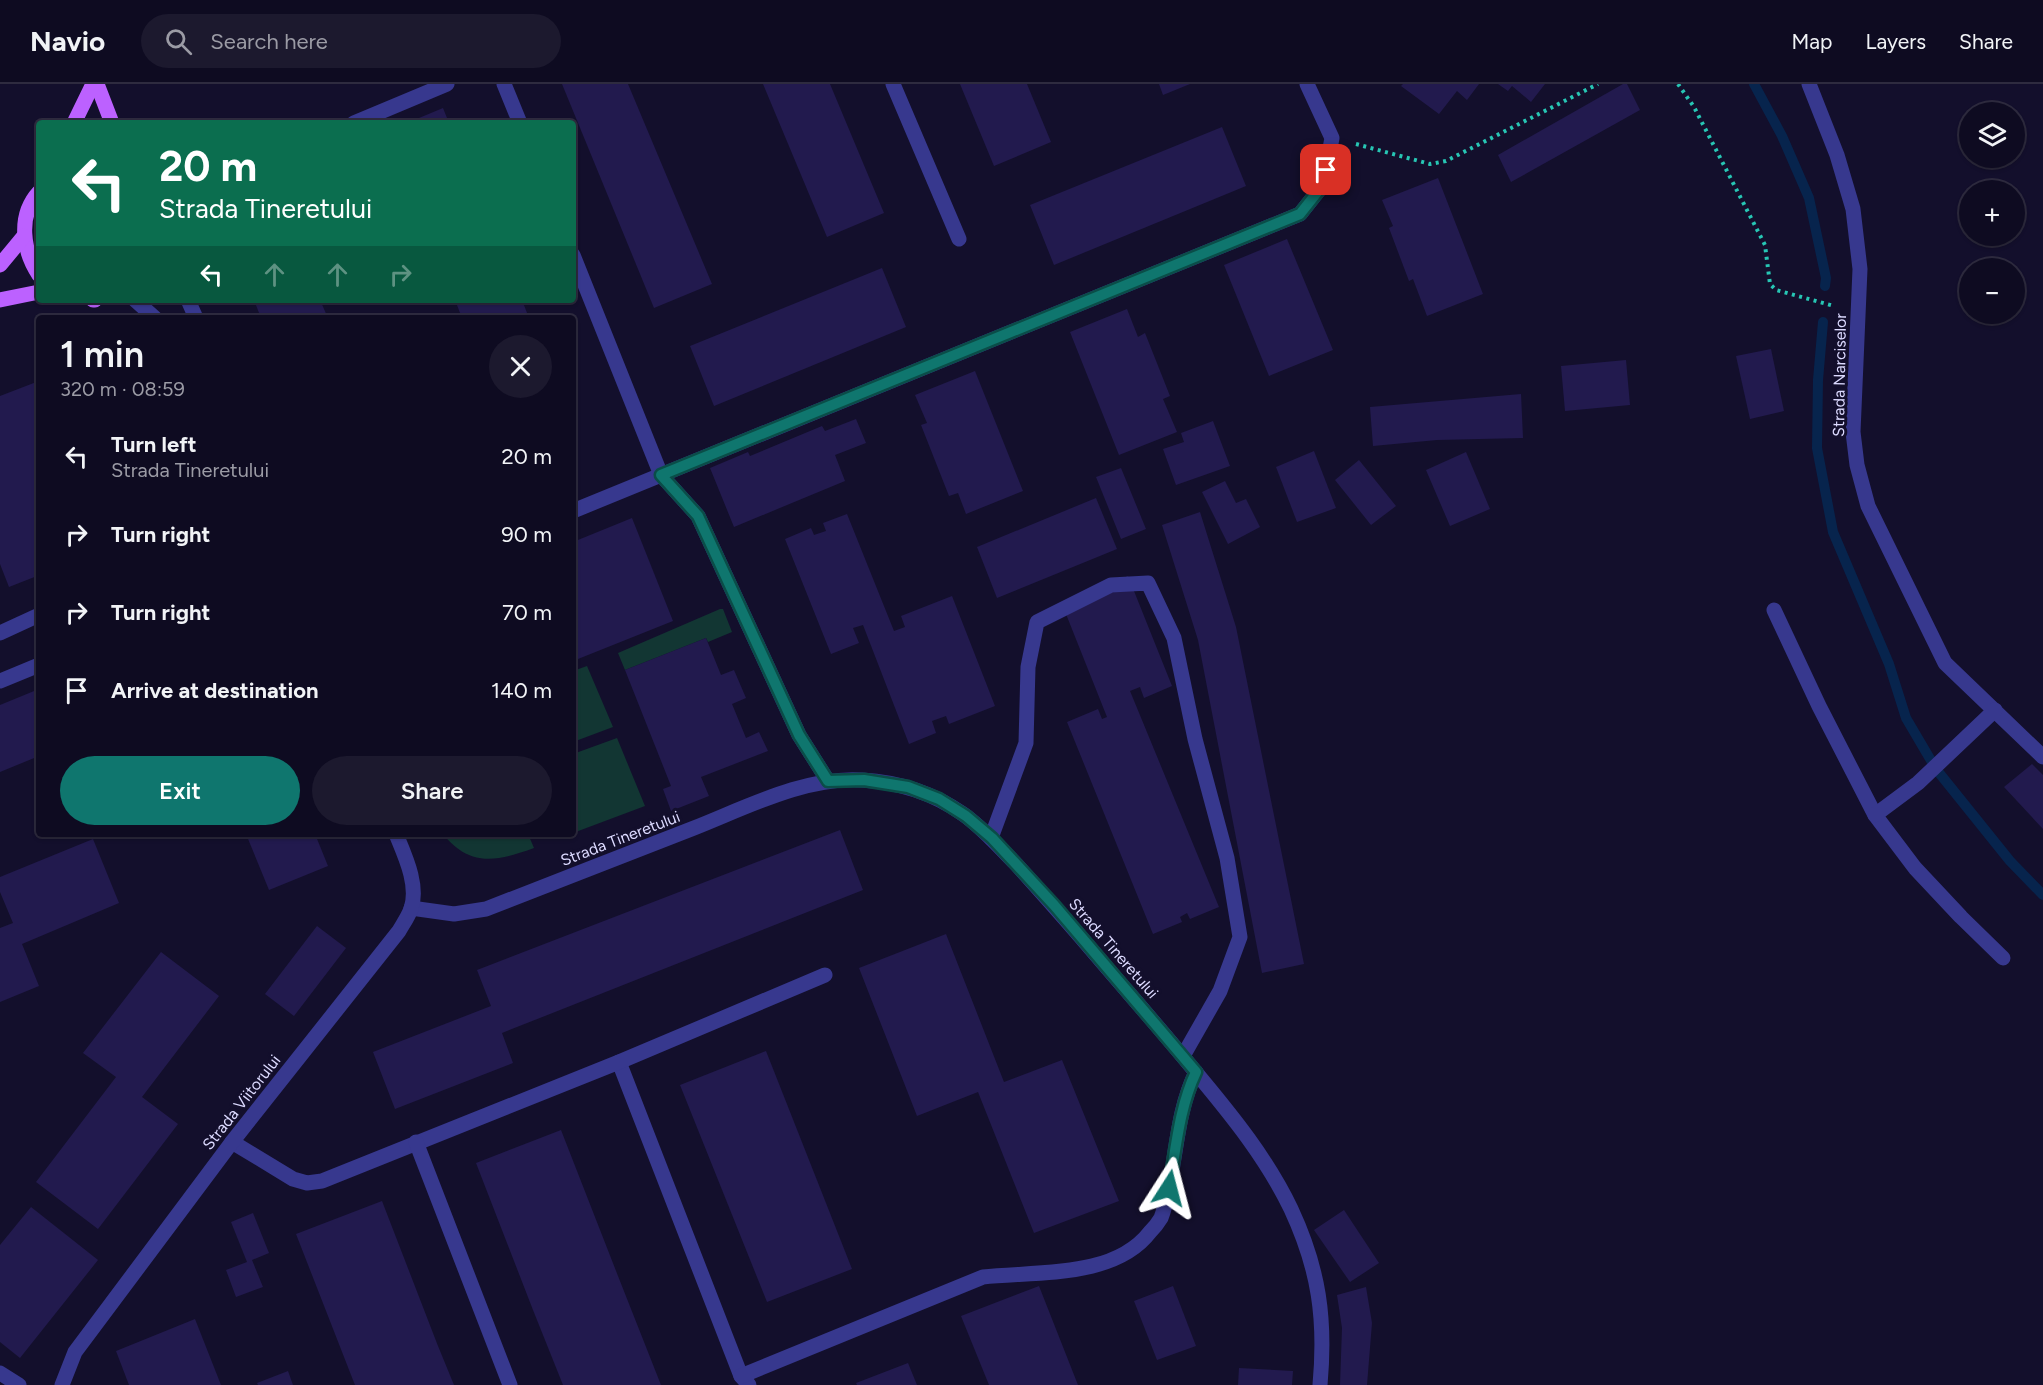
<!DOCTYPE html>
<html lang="en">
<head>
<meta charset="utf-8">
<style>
	body { margin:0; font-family:Figtree,sans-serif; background:#1c192e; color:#f1f3f6; height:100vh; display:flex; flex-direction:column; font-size:22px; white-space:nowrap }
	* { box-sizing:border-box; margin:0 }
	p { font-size:20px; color:#9b9ba5 }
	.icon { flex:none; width:33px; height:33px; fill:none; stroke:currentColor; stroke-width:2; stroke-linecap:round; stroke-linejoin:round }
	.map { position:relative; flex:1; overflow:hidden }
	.details { position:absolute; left:36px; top:231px; width:540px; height:522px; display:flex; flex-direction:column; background:#0e0b21; border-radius:6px; box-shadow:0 2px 4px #0004,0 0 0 2px #2e2b3f }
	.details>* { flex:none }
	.guide { position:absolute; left:36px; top:36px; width:540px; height:183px; border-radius:6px; box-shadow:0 2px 4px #0004,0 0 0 2px #2e2b3f; background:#0b6e4f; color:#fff; overflow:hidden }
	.buttons { position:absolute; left:1959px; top:18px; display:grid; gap:12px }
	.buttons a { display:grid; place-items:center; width:66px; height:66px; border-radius:50%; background:#0e0b21; box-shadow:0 2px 4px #0004,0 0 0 2px #2e2b3f; font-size:30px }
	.pin { position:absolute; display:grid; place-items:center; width:51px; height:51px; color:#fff; margin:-26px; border-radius:12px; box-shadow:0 3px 9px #0006 }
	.me { position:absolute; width:66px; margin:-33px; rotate:9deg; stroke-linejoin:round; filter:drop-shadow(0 0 4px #0008) }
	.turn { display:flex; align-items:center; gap:21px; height:126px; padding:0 24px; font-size:27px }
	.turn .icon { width:78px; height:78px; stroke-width:2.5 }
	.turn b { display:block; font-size:42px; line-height:51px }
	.lanes { display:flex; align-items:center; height:57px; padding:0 24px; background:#0003; justify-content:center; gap:30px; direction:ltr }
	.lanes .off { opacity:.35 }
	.round { display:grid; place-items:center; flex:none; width:63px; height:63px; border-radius:32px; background:#1c192e }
	.summary { display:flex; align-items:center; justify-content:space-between; height:102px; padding:0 24px }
	h1 { font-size:36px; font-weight:600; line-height:45px }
	.cta { display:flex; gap:12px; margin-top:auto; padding:12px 24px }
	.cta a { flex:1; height:69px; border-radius:36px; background:#0f766e; color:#fff; font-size:24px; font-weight:600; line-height:69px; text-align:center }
	.cta a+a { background:#1c192e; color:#f1f3f6 }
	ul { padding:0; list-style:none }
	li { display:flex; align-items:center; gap:18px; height:78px; padding:0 24px }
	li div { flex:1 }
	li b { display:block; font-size:22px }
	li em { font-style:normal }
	header { display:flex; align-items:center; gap:36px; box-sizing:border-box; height:84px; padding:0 30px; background:#0e0b21; border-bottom:2px solid #2e2b3f }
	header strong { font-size:28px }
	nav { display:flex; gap:33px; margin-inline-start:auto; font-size:21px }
	.search { width:420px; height:54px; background:#1c192e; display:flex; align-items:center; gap:15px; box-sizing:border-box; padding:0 21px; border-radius:33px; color:#9b9ba5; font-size:22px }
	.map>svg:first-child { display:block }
	.green { fill:#123633 }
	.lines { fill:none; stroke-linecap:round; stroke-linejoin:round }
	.stream { stroke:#07244d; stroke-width:10 }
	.building { fill:#221a4e }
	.path { stroke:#27c6b4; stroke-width:4; stroke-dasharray:3 4.5; stroke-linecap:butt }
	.minor { stroke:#37388e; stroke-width:15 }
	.major { stroke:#bc61ff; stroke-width:15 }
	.route-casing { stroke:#0a4d48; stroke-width:15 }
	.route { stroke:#0f766e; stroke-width:10 }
	.labels { text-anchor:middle; stroke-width:6; stroke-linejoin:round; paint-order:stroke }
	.street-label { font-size:16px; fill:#dcdaff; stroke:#130f2c }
</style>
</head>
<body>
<header>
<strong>Navio</strong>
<div class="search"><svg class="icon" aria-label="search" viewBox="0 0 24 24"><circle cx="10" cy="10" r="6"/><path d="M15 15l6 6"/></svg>Search here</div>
<nav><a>Map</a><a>Layers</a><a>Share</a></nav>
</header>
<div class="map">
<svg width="2043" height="1301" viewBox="0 0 2043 1301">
	<rect width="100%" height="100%" fill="#130f2c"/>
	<!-- green -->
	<g class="green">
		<polygon points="720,525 723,525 732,548 708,558 706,554 625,586 618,569"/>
		<polygon points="587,582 613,643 573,658 573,587"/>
		<polygon points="617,654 645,722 573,749 573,670"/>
		<path d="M443,750H528L534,764C498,777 470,784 443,750Z"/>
	</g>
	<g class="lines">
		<!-- stream -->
		<g class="stream">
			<polyline points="1754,0 1782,52 1809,114 1826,194 1825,202"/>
			<polyline points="1823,238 1818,296 1817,364 1833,448 1889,580 1906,634 1936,685 2010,777 2043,811"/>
		</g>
	</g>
	<!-- building -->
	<g class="building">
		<polygon points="562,0 628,0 712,200 654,224"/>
		<polygon points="763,0 830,0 884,129 827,153"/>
		<polygon points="960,0 1027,0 1051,58 994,82"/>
		<polygon points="1159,0 1190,0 1163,11"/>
		<polygon points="1403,0 1479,0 1467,16 1457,7 1439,30 1401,2"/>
		<polygon points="1498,0 1545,0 1531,18 1512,2 1508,7"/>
		<polygon points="1623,0 1627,0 1640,26 1511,98 1498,71"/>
		<polygon points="443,24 449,39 407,39"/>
		<polygon points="1222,43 1246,102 1054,181 1030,121"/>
		<polygon points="1438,94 1483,210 1427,232 1413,195 1409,197 1389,144 1393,142 1382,116"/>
		<polygon points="1287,155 1333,266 1269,292 1224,181"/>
		<polygon points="882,184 906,243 714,322 690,262"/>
		<polygon points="254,216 320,216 328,234 261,234"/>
		<polygon points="455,216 522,216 529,234 462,234"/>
		<polygon points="1127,225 1138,253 1145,249 1170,312 1163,315 1177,348 1119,371 1070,248"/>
		<polygon points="1771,265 1784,327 1750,335 1736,272"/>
		<polygon points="1626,276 1630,321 1565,327 1561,282"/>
		<polygon points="975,287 1023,407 966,430 958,409 949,412 921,341 927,339 915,311"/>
		<polygon points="39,297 39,498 37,492 9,503 0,480 0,312"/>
		<polygon points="1521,310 1523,354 1437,356 1373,362 1370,323"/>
		<polygon points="856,335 866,359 835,371 845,397 734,443 710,384 748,368 750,372 822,342 825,347"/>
		<polygon points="1213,337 1230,382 1176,401 1163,365 1184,358 1181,349"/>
		<polygon points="1314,367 1336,424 1297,438 1276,383"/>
		<polygon points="1466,368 1490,425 1450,442 1426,386"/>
		<polygon points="1359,376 1396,422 1371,441 1335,396"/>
		<polygon points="1121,384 1146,445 1121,455 1096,393"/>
		<polygon points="1225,397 1236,419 1246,415 1260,443 1228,460 1202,408"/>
		<polygon points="1096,414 1117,465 997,514 977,463"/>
		<polygon points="1200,428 1236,543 1304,880 1262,889 1198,556 1162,441"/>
		<polygon points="847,430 894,547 905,543 901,532 952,512 995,622 949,640 946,632 932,637 936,649 909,660 863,541 853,544 859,559 831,570 785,455 811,444 814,451 826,447 823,439"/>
		<polygon points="632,434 673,537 573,577 573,458"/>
		<polygon points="1128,492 1172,602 1144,614 1140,603 1130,607 1219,823 1190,835 1187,829 1180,833 1182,838 1153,850 1067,638 1098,625 1102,635 1107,633 1062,520"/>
		<polygon points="706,554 721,591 734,586 746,614 732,620 746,654 759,648 768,667 701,693 709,712 671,727 663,705 671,702 625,586"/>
		<polygon points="39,605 39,672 0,688 0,621"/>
		<polygon points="2032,680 2043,691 2043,745 2004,703"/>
		<polygon points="840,746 863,806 502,949 513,979 395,1025 373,968 491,922 477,886"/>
		<polygon points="246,750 315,750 328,782 269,806"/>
		<polygon points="93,755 119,819 22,860 39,902 0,918 0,844 13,839 0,808 0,793"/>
		<polygon points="317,842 346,864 294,932 265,910"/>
		<polygon points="946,850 1004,998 1062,976 1119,1117 1034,1149 978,1008 917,1032 859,884"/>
		<polygon points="161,868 219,912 142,1013 178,1040 98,1145 36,1098 116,993 83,969"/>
		<polygon points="766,967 852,1185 767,1218 680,1001"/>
		<polygon points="561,1046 618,1192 661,1301 563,1301 533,1226 476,1079"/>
		<polygon points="382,1117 438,1262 454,1301 355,1301 353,1296 296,1150"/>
		<polygon points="31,1123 98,1176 20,1274 0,1258 0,1161"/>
		<polygon points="1344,1126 1379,1179 1350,1198 1314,1146"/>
		<polygon points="253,1129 269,1169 252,1176 263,1203 236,1213 226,1186 247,1178 231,1138"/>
		<polygon points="1039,1202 1078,1301 989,1301 961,1232"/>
		<polygon points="1173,1202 1196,1262 1157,1276 1134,1217"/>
		<polygon points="1366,1203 1372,1239 1367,1301 1340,1301 1342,1244 1337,1211"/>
		<polygon points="195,1235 221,1301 129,1301 116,1267"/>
		<polygon points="908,1279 917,1301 857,1301 856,1299"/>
		<polygon points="1239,1284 1293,1287 1292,1301 1238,1301"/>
		<polygon points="288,1287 293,1301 258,1301 257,1299"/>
	</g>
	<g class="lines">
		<!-- path -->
		<g class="path">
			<polyline points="1678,0 1694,23 1765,161 1770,200 1776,206 1834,222"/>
			<polyline points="1356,60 1430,80 1446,77 1598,0"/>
		</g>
		<!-- minor -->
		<g class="minor">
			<polyline points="504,0 520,39"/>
			<polyline points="893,0 959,155"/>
			<polyline points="1809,0 1837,71 1853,125 1860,185 1853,348 1857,381 1868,422 1945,579 2043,673"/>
			<polyline points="354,39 447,0"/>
			<polyline points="573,171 661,391 698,432 799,651 828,697"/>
			<polyline points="135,216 155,234"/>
			<polyline points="188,216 196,234"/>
			<polyline points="573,427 1300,130 1323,101 1332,54 1307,0"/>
			<polyline points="1774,526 1819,622 1875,731 1915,784 1961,833 2003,874"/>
			<polyline points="0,549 39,531"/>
			<polyline points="0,597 39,581"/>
			<polyline points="1875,731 1918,699 1995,626"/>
			<polyline points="991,754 1026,659 1028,583 1037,538 1111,501 1148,499 1174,554 1195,655 1227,774 1240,853 1220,907 1183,972"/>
			<path d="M411,824L454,830L486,825C555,798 625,771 694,744C745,724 806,692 862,696C899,698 933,709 963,730C983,744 999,763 1016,780C1043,810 1070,840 1096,871C1130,911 1165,950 1198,991C1233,1033 1267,1075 1291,1125C1319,1185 1326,1235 1320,1301"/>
			<polyline points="619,978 741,1292 749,1301"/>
			<polyline points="232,1058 293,1095 307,1099 322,1097 619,978 825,891"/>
			<polyline points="416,1058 510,1301"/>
			<polyline points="0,1289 19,1301"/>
			<path d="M741,1292L983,1193C1035,1187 1114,1195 1150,1148C1154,1144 1158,1139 1161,1134C1165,1124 1167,1113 1169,1103C1177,1064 1178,1025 1196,988"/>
			<path d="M62,1301L75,1268L232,1058L399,847C403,840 408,833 411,825C419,801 405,772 396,750"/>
		</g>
		<!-- major -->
		<g class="major">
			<polyline points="97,0 112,39"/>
			<polyline points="74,39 93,0"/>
			<path d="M39,108C17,132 23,167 39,191"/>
			<polyline points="0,181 24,152"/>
			<polyline points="0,216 39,208"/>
			<polyline points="93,216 95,216"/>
		</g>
	</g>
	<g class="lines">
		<defs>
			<path id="route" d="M1169,1104C1176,1065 1179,1024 1196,988L1054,821L992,754L966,732L939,715L908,703L864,696L828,697L799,651L698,432L661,391L1300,130L1323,101L1326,86"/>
		</defs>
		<!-- route casing -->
		<use href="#route" class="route-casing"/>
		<!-- route -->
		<use href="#route" class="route"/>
	</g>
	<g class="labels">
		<!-- street labels -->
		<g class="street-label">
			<text transform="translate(1839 291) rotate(-89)" y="6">Strada Narciselor</text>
			<text transform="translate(620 754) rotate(-21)" y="6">Strada Tineretului</text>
			<text transform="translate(1114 864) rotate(49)" y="6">Strada Tineretului</text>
			<text transform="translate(241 1018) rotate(-52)" y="6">Strada Viitorului</text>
		</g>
	</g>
</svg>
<div class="buttons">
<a><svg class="icon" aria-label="layers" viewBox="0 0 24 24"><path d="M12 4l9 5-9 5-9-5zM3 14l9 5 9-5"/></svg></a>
<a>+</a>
<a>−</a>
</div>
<div class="pin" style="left:1326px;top:86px;background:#d93025"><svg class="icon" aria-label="arrive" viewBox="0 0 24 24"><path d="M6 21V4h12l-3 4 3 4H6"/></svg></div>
<svg class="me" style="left:1169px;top:1104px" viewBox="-20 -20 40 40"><path d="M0-17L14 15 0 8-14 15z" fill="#0f766e" stroke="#fff" stroke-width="4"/></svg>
<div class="guide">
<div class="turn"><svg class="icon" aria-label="left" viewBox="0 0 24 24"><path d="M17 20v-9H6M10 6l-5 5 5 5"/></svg><div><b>20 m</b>Strada Tineretului</div></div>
<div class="lanes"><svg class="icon" aria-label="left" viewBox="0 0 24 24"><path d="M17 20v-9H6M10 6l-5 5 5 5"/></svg><svg class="icon off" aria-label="ahead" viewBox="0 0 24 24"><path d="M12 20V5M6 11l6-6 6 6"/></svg><svg class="icon off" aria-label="ahead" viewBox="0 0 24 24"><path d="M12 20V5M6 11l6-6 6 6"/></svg><svg class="icon off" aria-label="right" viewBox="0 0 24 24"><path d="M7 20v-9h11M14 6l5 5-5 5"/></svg></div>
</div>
<section class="details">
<div class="summary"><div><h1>1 min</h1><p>320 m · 08:59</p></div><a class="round"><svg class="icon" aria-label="close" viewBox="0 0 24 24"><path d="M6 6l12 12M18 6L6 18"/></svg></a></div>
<ul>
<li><svg class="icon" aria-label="left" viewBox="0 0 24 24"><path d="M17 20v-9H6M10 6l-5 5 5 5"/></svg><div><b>Turn left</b><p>Strada Tineretului</p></div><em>20 m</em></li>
<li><svg class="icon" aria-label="right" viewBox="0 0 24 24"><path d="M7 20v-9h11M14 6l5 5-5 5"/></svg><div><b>Turn right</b></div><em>90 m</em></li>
<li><svg class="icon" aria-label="right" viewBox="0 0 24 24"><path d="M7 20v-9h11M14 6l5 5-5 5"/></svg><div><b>Turn right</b></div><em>70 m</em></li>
<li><svg class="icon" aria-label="arrive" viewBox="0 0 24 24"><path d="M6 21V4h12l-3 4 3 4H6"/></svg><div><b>Arrive at destination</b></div><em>140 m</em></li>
</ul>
<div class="cta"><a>Exit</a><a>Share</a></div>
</section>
</div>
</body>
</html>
